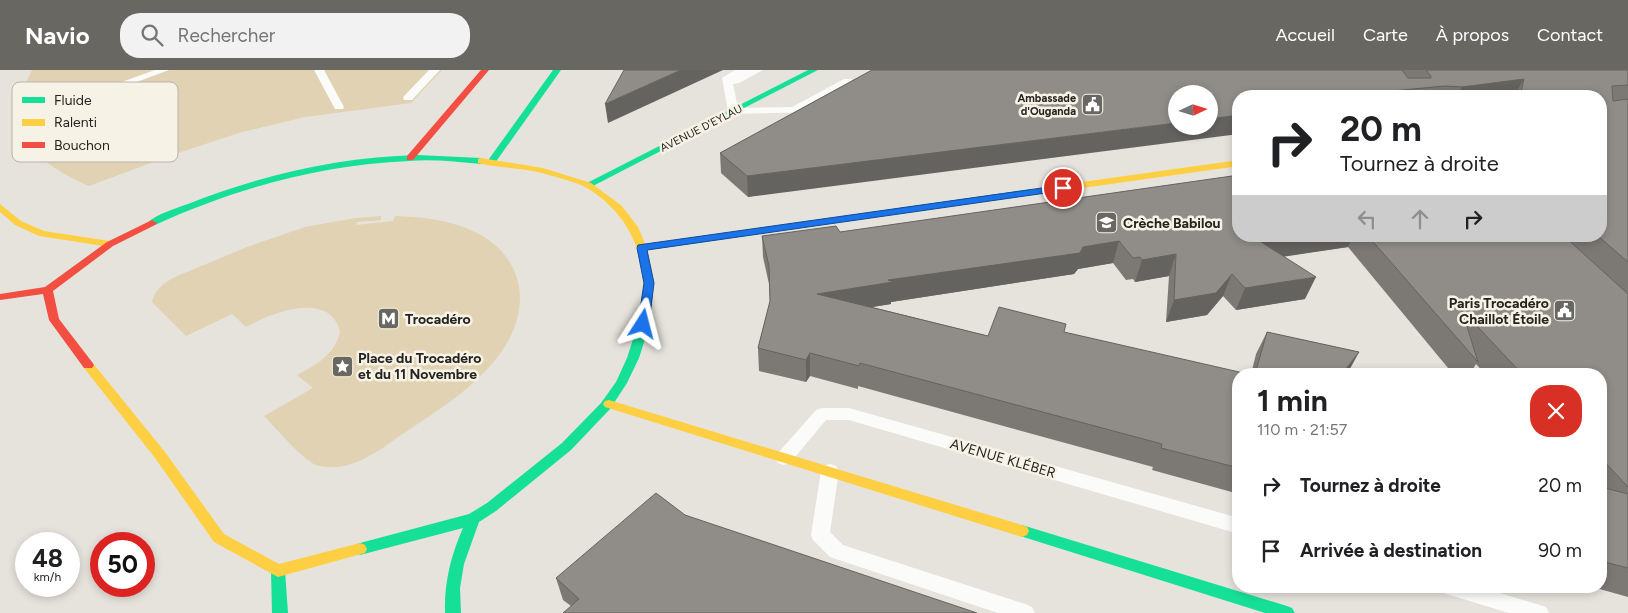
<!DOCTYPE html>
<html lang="fr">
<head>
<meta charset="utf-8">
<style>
	body { margin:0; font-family:Figtree,sans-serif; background:#f2f2f2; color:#202124; height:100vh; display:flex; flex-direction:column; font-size:19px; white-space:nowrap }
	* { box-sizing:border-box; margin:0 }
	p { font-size:16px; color:#757577 }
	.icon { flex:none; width:28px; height:28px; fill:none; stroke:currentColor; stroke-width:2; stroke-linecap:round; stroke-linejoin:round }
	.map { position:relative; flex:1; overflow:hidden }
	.drawer { position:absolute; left:1232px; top:298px; width:375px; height:225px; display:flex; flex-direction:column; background:#fff; border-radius:20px; box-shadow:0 2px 8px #0003 }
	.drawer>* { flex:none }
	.guide { position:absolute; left:1232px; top:20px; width:375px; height:152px; border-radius:20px; box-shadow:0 2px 8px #0003; background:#fff; color:#202124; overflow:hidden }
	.needle { width:32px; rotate:86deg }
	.controls { position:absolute; left:1168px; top:15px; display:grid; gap:10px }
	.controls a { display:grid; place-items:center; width:50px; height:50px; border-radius:50%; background:#fff; box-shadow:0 2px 8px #0003; font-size:25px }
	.speed { position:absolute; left:15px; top:462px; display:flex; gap:10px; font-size:25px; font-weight:700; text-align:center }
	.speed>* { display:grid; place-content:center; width:65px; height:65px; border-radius:50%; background:#fff; box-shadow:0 2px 8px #0003; line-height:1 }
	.speed small { font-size:12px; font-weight:400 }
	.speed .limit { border:8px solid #d22; background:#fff; color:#111 }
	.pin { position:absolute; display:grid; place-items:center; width:42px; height:42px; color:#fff; margin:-21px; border:2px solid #fff; border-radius:50%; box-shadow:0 1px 5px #0007 }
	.me { position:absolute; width:55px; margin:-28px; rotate:9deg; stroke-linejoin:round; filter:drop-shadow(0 0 4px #0008) }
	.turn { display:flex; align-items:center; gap:18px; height:105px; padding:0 25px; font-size:22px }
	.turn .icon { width:65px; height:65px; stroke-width:2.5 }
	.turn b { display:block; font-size:35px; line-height:42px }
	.lanes { display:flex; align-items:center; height:48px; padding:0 25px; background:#0003; justify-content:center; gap:25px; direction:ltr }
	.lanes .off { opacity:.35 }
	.round { display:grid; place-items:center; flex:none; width:52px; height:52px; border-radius:20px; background:#f2f2f2 }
	.overview { display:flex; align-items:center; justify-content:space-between; height:85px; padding:0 25px }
	h1 { font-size:30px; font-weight:700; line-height:38px }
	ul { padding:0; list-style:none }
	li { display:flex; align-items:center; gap:15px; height:65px; padding:0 25px }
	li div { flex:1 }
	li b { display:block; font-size:19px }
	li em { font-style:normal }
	header { display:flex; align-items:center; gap:30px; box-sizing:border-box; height:70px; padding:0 25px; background:#696762; color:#fff }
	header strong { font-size:24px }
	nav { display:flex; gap:28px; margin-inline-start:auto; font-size:18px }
	.search { width:350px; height:45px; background:#f2f2f2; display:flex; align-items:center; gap:12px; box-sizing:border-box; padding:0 18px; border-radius:20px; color:#757577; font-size:19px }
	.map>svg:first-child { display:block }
	.green { fill:#e0d2b2 }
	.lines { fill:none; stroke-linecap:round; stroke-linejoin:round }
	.lane { fill:#fbfbfa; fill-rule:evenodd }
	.fast { fill:#16e098; fill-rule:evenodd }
	.slow { fill:#ffcf43; fill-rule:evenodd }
	.jam { fill:#f24e42; fill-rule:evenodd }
	.wall { fill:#7c7975 }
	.shaded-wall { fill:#65635f }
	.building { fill:#908d88; stroke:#65635f }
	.route { fill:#1a73e8; stroke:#114b97 }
	.labels { text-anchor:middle; stroke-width:5; stroke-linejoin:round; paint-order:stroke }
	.far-poi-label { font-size:11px; font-weight:bold; fill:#262420; stroke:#f6f2e6; text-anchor:end }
	.far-street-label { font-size:11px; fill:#262420; stroke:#f6f2e6 }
	.poi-label { font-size:14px; font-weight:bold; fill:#262420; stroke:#f6f2e6; text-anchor:start }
	.street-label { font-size:14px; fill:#262420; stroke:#f6f2e6 }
	.key { fill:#f6f2e6; stroke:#b8b4ab; stroke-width:1 }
	.key-label { font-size:14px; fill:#262420 }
</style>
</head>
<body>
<header>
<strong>Navio</strong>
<div class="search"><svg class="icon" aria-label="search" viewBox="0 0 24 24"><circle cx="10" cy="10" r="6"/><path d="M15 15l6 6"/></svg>Rechercher</div>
<nav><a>Accueil</a><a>Carte</a><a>À propos</a><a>Contact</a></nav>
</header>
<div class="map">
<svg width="1628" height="543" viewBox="0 0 1628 543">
	<rect width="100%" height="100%" fill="#e6e3dc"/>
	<!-- green -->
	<g class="green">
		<path d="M32,0H442L411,33L305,47L242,62L172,85L89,116C35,93 0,61 32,0Z"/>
		<path d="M381,146V150L357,152L356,155L393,151L395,146C419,147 443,149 466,158C522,180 535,232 502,281C478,315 442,338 407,361C380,379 354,403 319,396C306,394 275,357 264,346L313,318L297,305C316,295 336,284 340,261C329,220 271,243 246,257L232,244L186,266L152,232C155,219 164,213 175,207L247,177L305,157L356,148Z"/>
	</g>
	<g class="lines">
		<!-- lane -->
		<g class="lane">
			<polygon points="155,0 169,0 32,51 28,52 23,49 24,47"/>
			<polygon points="314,0 324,0 344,37 343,39 335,39"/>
			<polygon points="429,0 440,0 412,30 404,30 403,28 404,26"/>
			<polygon points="735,0 763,0 739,13 733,14 738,38 792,37 844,9 852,9 853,11 808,37 818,38 819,40 818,42 733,44 728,41 722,8"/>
			<polygon points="822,338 849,338 1239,448 1239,464 849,350 826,350 790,393 784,395 778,393 775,388 778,383 816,340"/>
			<polygon points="830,394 836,396 839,401 830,462 843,475 1025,534 1032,537 1035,543 998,543 830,487 813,470 811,465 821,401 824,396"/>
			<polygon points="1437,516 1477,516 1546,537 1549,543 1509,543 1440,522"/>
		</g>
		<!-- fast -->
		<g class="fast">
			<polygon points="553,0 561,0 495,93 489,93 489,89"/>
			<polygon points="808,0 818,0 591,117 585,117 583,115"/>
			<path d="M418,85L481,88L485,91L481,94C457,92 433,89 409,91C320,95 236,118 155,155H149L147,153C157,144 176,138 188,134C261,105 339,87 418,85Z"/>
			<polygon points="1032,119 1037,122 1035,124 642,181 637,178 642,175"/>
			<path d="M647,226L652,229L648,260L639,288L627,313L610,339L571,380L496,441L479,452L464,494L460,518L461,543H445C444,513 451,485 463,458L360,485L355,483L353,479L355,475L360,473L469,444L487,433L562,373L601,333L616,312L627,288L636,260L642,229Z"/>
			<polygon points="1022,455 1287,536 1292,538 1295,543 1265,543 1017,465 1015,461 1017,457"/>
			<polygon points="278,495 283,497 285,501 288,543 272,543 271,501 273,497"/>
		</g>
		<!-- slow -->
		<g class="slow">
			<path d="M481,88L543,98L591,113L622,136L638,157L647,178L654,213L651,231L647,232L642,229C648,184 626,140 585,117C573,111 555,107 542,103C521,98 499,98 478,93V89Z"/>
			<polygon points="1239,90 1239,96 1032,125 1027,122 1032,119"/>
			<polygon points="0,134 21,151 44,161 110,171 115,174 110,177 39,166 15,155 0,142"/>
			<polygon points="88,291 92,292 165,382 224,464 279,494 360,473 365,475 367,479 365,483 278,507 214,472 155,388 84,298 82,295 84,292"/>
			<polygon points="609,330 1022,455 1027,457 1029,461 1027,465 1022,467 605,337 603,334 605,331"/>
		</g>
		<!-- jam -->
		<g class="jam">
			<polygon points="481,0 489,0 413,90 407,90 407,86"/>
			<polygon points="152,150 157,153 155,155 113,176 53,221 59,249 92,292 94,295 92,298 84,298 49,250 43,224 0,230 0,224 45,217 107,172"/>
		</g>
	</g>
	<!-- wall -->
	<g class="wall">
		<polygon points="872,0 1628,0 1628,527 1589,516 1601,516 1601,304 1485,304 1476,294 1470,304 1453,304 1348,177 1284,186 1305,229 1236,240 1223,226 1207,245 1166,252 1169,206 1135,212 1133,209 1126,210 1113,193 1078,199 1074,204 891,232 891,234 872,237 988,266 1064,262 1239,304 1239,424 1152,400 1153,397 858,316 858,319 810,306 806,312 759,301 758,278 770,231 769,214 763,187 762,166 840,162 1239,166 1601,166 1601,26 1239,26 748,127 721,103 720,83"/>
		<polygon points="1267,262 1359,282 1347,304 1251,304 1256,284"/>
		<polygon points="685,445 571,536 563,530 556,508"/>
	</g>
	<!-- shaded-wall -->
	<g class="shaded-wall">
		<polygon points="681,0 723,0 608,53 605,34"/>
		<polygon points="1524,9 1514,26 1457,26 1462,17"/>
		<polygon points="1239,45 1239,64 748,127 747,106 1176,53 1176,56 1209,56 1209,49"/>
		<polygon points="1283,166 1353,166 1348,177 1249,192 1258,170"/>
		<polygon points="1119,171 1113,193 1078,199 1074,204 891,232 891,234 817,246 817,224 888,210"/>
		<polygon points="1176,184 1169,206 1135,212 1142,190"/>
		<polygon points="1232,204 1223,226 1207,245 1166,252 1174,230"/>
		<polygon points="1316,207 1305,229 1236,240 1245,218"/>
		<polygon points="1359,282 1347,304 1342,304"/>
		<polygon points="810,283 810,306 806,312 806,290"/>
	</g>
	<!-- building -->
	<g class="building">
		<polygon points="624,0 681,0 605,34"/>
		<polygon points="872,0 1402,0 1408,8 1431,8 1431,6 1426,0 1628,0 1628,15 1612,16 1613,31 1628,29 1628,192 1598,166 1601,166 1601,26 1520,26 1524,9 1462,17 1445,16 1392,21 1391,26 1239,26 1239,45 1209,49 1209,24 1176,24 1176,53 747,106 720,83"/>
		<polygon points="1239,105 1239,166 1283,166 1258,170 1316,207 1245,218 1232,204 1216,223 1174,230 1176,184 1142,190 1140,187 1133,188 1119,171 1083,177 1080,183 888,210 893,212 817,224 988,266 999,237 1066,254 1064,262 1248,304 1239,304 1239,398 1161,378 1162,374 860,293 859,296 810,283 806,290 758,278 770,231 769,196 762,166 836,156 840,162"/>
		<polygon points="1368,166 1564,166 1628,224 1628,417 1601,388 1601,304 1522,304 1462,240 1478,292"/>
		<polygon points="1267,262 1359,282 1342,304 1255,304"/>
		<polygon points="1601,417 1628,424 1628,498 1601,491"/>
		<polygon points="656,423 685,445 977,543 563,543 579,529 556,508"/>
	</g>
	<!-- route -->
	<polygon class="route" points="1063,115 1068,118 1067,120 647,180 654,213 649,254 643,257 638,254 644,213 637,178 638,175"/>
	<!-- icons -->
	<defs>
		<symbol id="civic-square" viewBox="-11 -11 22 22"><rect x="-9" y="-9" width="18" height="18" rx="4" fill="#696762" stroke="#f6f2e6"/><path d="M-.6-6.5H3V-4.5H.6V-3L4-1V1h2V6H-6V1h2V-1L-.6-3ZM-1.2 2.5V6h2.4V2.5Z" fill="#fff"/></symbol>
		<symbol id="school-square" viewBox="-11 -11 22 22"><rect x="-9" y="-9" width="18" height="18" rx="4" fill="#696762" stroke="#f6f2e6"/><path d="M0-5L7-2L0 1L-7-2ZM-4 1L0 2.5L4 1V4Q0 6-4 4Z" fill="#fff"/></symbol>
		<symbol id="metro-square" viewBox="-11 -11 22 22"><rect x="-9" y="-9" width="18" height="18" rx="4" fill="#696762" stroke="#f6f2e6"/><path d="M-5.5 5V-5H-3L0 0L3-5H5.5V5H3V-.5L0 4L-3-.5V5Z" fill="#fff"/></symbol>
		<symbol id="sight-square" viewBox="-11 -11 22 22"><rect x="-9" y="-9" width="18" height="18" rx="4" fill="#696762" stroke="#f6f2e6"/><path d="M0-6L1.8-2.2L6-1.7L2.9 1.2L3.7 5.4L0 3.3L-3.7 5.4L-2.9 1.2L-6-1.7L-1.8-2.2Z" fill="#fff"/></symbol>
	</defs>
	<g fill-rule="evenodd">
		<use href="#civic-square" x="1080" y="22" width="25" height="25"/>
		<use href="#school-square" x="1094" y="140" width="25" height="25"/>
		<use href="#civic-square" x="1552" y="228" width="25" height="25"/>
		<use href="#metro-square" x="376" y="236" width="25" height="25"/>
		<use href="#sight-square" x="330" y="284" width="25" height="25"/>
	</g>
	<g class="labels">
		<!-- far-poi labels -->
		<g class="far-poi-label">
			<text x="1076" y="32">Ambassade<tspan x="1076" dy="13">d'Ouganda</tspan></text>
		</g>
		<!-- far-street labels -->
		<g class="far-street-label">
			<text transform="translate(701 58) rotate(-27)" y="4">AVENUE D'EYLAU</text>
		</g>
		<!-- poi labels -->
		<g class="poi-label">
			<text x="1123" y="158">Crèche Babilou</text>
			<text x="1549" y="238" text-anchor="end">Paris Trocadéro<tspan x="1549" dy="16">Chaillot Étoile</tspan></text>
			<text x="405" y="254">Trocadéro</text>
			<text x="358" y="293">Place du Trocadéro<tspan x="358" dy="16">et du 11 Novembre</tspan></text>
		</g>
		<!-- street labels -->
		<g class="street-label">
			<text transform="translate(1003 388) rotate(16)" y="5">AVENUE KLÉBER</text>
		</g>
	</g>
	<!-- legend -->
	<rect x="12" y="12" width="166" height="80" rx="8" class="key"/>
	<rect x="22" y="27" width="23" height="6" fill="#16e098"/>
	<rect x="22" y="49" width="23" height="7" fill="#ffcf43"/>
	<rect x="22" y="72" width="23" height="6" fill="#f24e42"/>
	<g class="key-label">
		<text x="54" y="35">Fluide</text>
		<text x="54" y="57">Ralenti</text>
		<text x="54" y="80">Bouchon</text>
	</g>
</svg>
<div class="controls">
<a><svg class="needle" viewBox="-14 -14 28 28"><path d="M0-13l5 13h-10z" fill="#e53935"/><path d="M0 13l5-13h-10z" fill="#757577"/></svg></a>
</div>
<div class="speed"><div>48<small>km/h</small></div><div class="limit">50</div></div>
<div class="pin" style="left:1063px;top:118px;background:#d93025"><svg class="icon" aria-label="arrive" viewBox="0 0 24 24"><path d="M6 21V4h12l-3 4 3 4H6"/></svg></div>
<svg class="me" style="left:643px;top:254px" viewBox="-20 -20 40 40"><path d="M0-17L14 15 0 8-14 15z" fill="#1a73e8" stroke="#fff" stroke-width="4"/></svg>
<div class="guide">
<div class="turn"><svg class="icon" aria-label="right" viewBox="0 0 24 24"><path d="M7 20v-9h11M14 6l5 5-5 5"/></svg><div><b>20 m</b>Tournez à droite</div></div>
<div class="lanes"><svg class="icon off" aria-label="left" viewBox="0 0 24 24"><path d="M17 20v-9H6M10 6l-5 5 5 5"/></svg><svg class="icon off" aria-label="ahead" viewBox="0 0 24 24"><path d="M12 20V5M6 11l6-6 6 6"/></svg><svg class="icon" aria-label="right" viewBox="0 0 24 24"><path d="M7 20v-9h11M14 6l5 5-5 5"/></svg></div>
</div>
<section class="drawer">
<div class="overview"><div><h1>1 min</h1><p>110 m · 21:57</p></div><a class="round" style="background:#d93025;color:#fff"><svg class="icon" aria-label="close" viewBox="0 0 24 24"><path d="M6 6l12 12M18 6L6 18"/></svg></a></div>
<ul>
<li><svg class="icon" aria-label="right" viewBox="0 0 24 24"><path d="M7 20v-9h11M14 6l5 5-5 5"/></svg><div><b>Tournez à droite</b></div><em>20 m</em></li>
<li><svg class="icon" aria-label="arrive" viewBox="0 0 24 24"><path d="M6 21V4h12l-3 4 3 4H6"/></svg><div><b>Arrivée à destination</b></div><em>90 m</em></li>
</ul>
</section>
</div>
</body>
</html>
